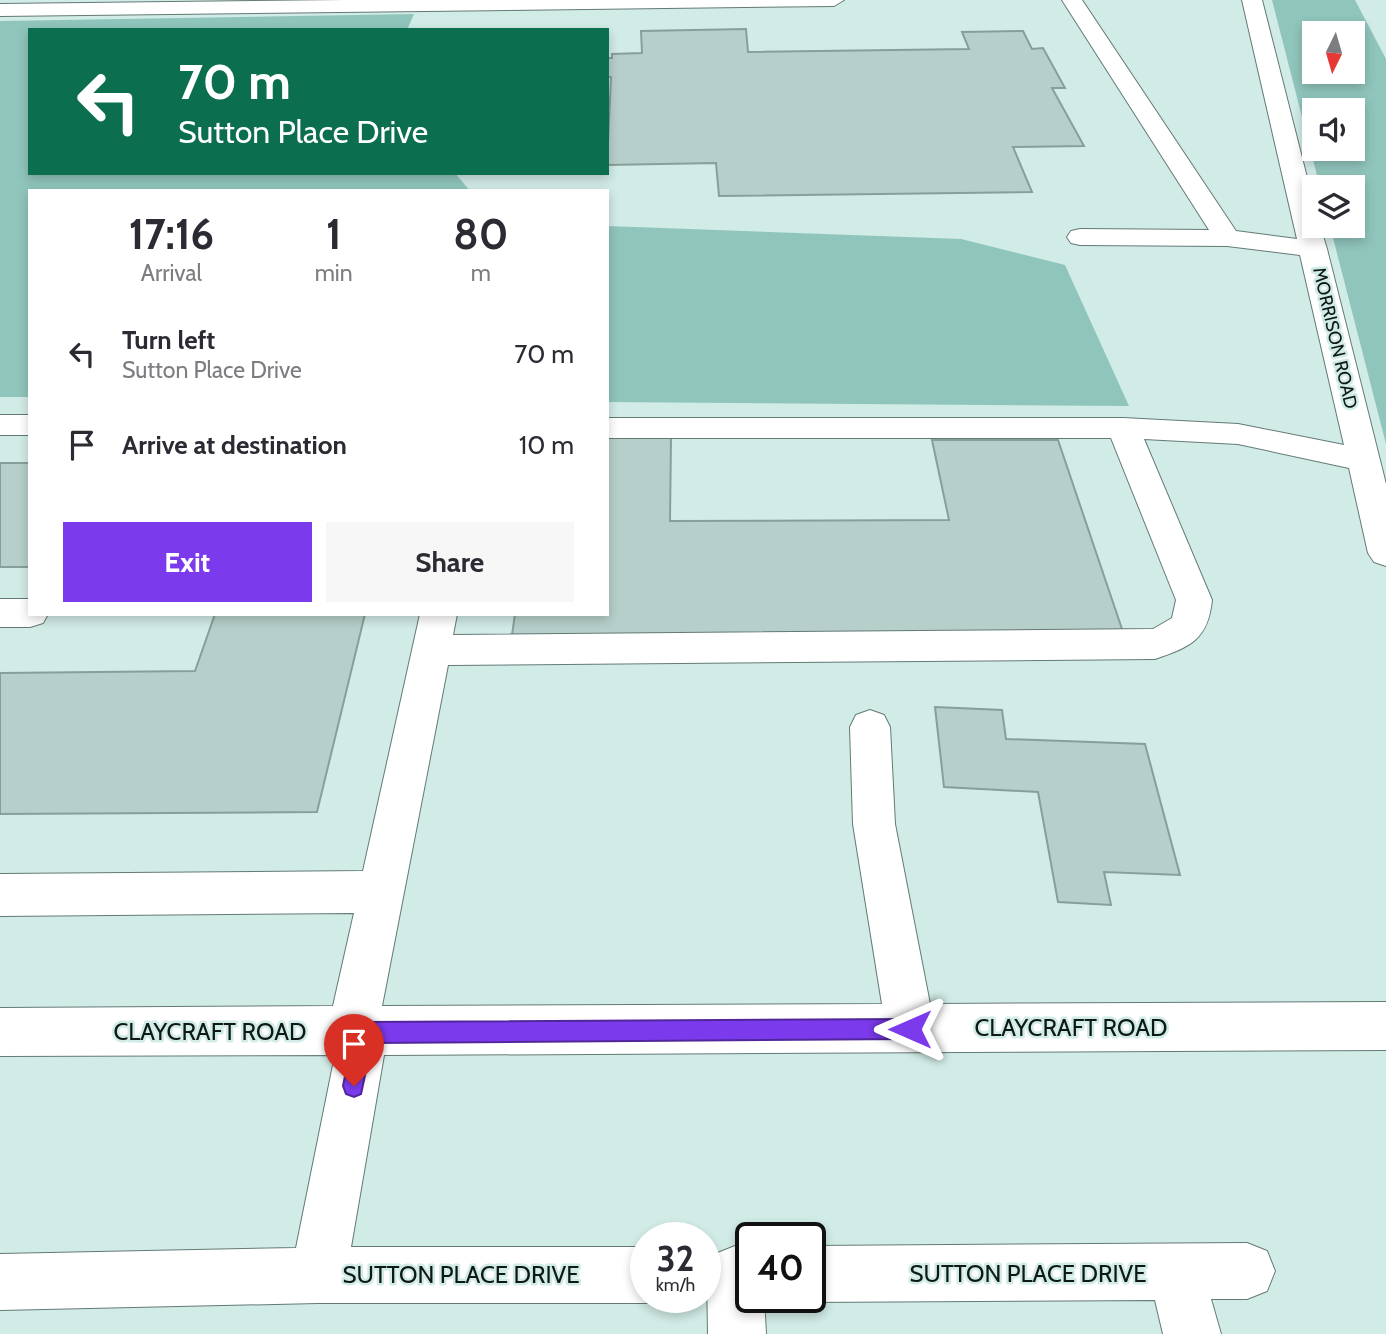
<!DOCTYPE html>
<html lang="en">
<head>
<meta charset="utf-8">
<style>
	body { margin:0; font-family:Cabin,sans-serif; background:#f7f7f7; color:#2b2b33; height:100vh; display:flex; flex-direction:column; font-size:26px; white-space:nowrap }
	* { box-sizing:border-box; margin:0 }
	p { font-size:23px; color:#7c7c81 }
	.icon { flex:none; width:38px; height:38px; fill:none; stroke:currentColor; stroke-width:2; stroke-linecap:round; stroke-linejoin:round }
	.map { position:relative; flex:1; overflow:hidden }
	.sheet { position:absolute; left:28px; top:189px; width:581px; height:427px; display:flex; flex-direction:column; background:#fff; border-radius:0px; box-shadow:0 4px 10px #0003 }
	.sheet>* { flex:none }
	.top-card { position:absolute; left:28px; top:28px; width:581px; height:147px; border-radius:0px; box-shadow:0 4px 10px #0003; background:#0b6e4f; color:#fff; overflow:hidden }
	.needle { width:46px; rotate:185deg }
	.tools { position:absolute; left:1302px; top:21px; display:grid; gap:14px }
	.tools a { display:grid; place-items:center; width:63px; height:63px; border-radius:0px; background:#fff; box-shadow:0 4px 10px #0003; font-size:35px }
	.speed { position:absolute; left:630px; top:1222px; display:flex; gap:14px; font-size:35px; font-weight:700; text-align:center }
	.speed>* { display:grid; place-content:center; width:91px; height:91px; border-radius:50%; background:#fff; box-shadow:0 4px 10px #0003; line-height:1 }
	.speed small { font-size:18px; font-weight:400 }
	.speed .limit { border:4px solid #111; border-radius:10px; background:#fff; color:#111 }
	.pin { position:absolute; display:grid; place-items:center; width:60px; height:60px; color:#fff; margin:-72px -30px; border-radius:50% 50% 50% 0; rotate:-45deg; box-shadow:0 0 7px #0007 }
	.pin .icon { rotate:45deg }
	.me { position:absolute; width:77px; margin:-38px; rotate:270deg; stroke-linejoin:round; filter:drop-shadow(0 0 5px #0008) }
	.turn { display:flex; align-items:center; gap:24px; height:147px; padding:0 35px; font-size:32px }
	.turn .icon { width:91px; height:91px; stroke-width:2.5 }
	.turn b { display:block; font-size:49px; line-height:60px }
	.eta { display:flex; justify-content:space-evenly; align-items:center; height:119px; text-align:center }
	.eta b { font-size:42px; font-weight:800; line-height:49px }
	.action { display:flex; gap:14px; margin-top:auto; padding:14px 35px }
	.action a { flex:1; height:80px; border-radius:0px; background:#7c3aed; color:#fff; font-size:28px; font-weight:800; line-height:80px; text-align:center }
	.action a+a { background:#f7f7f7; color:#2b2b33 }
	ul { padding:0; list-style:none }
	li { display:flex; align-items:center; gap:21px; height:91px; padding:0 35px }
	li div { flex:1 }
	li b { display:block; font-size:26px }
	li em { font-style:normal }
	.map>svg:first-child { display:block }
	.green { fill:#90c5bc; fill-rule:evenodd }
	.building { fill:#b6cfca; stroke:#879f9b; stroke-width:2 }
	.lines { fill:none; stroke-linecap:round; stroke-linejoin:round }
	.minor-casing { stroke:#637a76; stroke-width:2 }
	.minor { fill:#fff; fill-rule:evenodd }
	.route { fill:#7c3aed; stroke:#51269a; stroke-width:2 }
	.labels { text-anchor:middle; stroke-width:5; stroke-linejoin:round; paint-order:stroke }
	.far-street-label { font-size:18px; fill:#0e1816; stroke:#d1ebe6 }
	.near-street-label { font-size:24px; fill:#0e1816; stroke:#d1ebe6 }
</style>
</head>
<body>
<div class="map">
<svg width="1386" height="1334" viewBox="0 0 1386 1334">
	<rect width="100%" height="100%" fill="#d1ebe6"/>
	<!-- green -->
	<g class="green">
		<path d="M1272,0H1355L1386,59V444L1330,226H1353V187H1320ZM1314,33H1353V72H1314ZM1314,110H1353V149H1314Z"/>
		<polygon points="414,14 407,30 30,30 30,173 455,173 470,191 30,191 30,397 0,397 0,21"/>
		<polygon points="607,226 961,239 1065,265 1129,406 607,402"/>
	</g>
	<!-- building -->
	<g class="building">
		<polygon points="746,29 748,52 969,49 962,32 1023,31 1032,49 1043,48 1065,88 1052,88 1084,146 1013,147 1032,192 719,196 716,163 607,165 611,77 607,77 607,58 612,58 612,54 642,53 641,31"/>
		<polygon points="607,438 671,438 670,521 949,520 932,440 1058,440 1123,632 512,635 515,614 607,614"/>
		<rect x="0" y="463" width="30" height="104"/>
		<polygon points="215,614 365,614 317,812 0,814 0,673 195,671"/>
		<polygon points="935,707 1002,710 1006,739 1145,744 1180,875 1104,872 1111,905 1058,902 1038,792 944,787"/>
	</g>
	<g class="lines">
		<defs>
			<g id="minor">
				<polygon points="344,0 844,0 834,6 0,16 0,4"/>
				<path d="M1062,0H1082L1236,231L1297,239L1242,0H1262L1314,205V226H1320L1327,249L1386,484V566L1374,562L1368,553L1349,468L1238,444L1144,439L1212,600C1208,640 1190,647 1155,659L448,665L382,1006L882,1004L853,824L850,727L856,715L870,710L884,715L890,727L895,824L930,1004L1386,1002V1050L384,1055L351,1247H646V1297H661L646,1303H318L0,1310V1254L296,1248L335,1055L0,1056V1008L333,1006L354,913L0,916V874L363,871L420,614H457L453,635L1153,629L1172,618L1176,600L1111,438H607V418H1123L1238,424L1344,445L1300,255L1227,246L1080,245L1071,243L1067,237L1071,231L1080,229L1209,230Z"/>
				<rect x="0" y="415" width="30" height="20"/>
				<polygon points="0,599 30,599 30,614 48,614 43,623 30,627 0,627"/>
				<polygon points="1247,1243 1267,1251 1275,1271 1267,1291 1247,1299 1211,1299 1221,1334 1163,1334 1155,1300 810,1302 797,1297 810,1297 810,1246"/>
				<polygon points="735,1246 751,1253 751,1297 764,1297 766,1334 708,1334 707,1274 715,1254"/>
			</g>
		</defs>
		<!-- minor casing -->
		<use href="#minor" class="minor-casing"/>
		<!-- minor -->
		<use href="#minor" class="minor"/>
	</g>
	<!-- route -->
	<polygon class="route" points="910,1019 917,1022 920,1029 917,1036 910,1039 372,1043 361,1094 354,1097 346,1094 343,1086 354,1032 356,1025 364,1022"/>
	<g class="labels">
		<!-- far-street labels -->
		<g class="far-street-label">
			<text transform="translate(1335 338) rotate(77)" y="6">MORRISON ROAD</text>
		</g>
		<!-- near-street labels -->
		<g class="near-street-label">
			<text x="1071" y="1036">CLAYCRAFT ROAD</text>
			<text x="210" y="1040">CLAYCRAFT ROAD</text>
			<text x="1028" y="1282">SUTTON PLACE DRIVE</text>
			<text x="461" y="1283">SUTTON PLACE DRIVE</text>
		</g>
	</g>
</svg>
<div class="tools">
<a><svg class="needle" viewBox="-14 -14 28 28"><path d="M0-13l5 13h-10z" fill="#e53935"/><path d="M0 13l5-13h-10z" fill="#7c7c81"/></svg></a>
<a><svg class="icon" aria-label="sound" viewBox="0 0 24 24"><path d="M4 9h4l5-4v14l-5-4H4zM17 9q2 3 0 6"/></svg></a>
<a><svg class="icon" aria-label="layers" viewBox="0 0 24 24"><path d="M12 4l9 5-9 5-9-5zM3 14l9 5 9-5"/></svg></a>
</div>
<div class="speed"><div>32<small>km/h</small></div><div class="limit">40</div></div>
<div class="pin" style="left:354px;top:1086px;background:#d93025"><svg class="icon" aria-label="arrive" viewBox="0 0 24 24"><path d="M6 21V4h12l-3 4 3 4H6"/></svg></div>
<svg class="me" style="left:910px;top:1029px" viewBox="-20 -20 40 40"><path d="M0-17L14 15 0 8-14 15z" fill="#7c3aed" stroke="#fff" stroke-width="4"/></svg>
<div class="top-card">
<div class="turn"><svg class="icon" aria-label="left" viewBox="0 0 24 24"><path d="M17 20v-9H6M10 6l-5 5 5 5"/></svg><div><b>70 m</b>Sutton Place Drive</div></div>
</div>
<section class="sheet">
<div class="eta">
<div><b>17:16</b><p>Arrival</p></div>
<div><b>1</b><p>min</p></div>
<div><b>80</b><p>m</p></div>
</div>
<ul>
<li><svg class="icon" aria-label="left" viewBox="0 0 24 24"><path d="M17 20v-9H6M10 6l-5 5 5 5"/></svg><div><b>Turn left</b><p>Sutton Place Drive</p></div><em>70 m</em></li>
<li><svg class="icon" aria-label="arrive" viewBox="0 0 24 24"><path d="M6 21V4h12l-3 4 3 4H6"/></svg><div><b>Arrive at destination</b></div><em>10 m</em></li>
</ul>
<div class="action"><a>Exit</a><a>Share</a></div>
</section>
</div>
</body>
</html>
